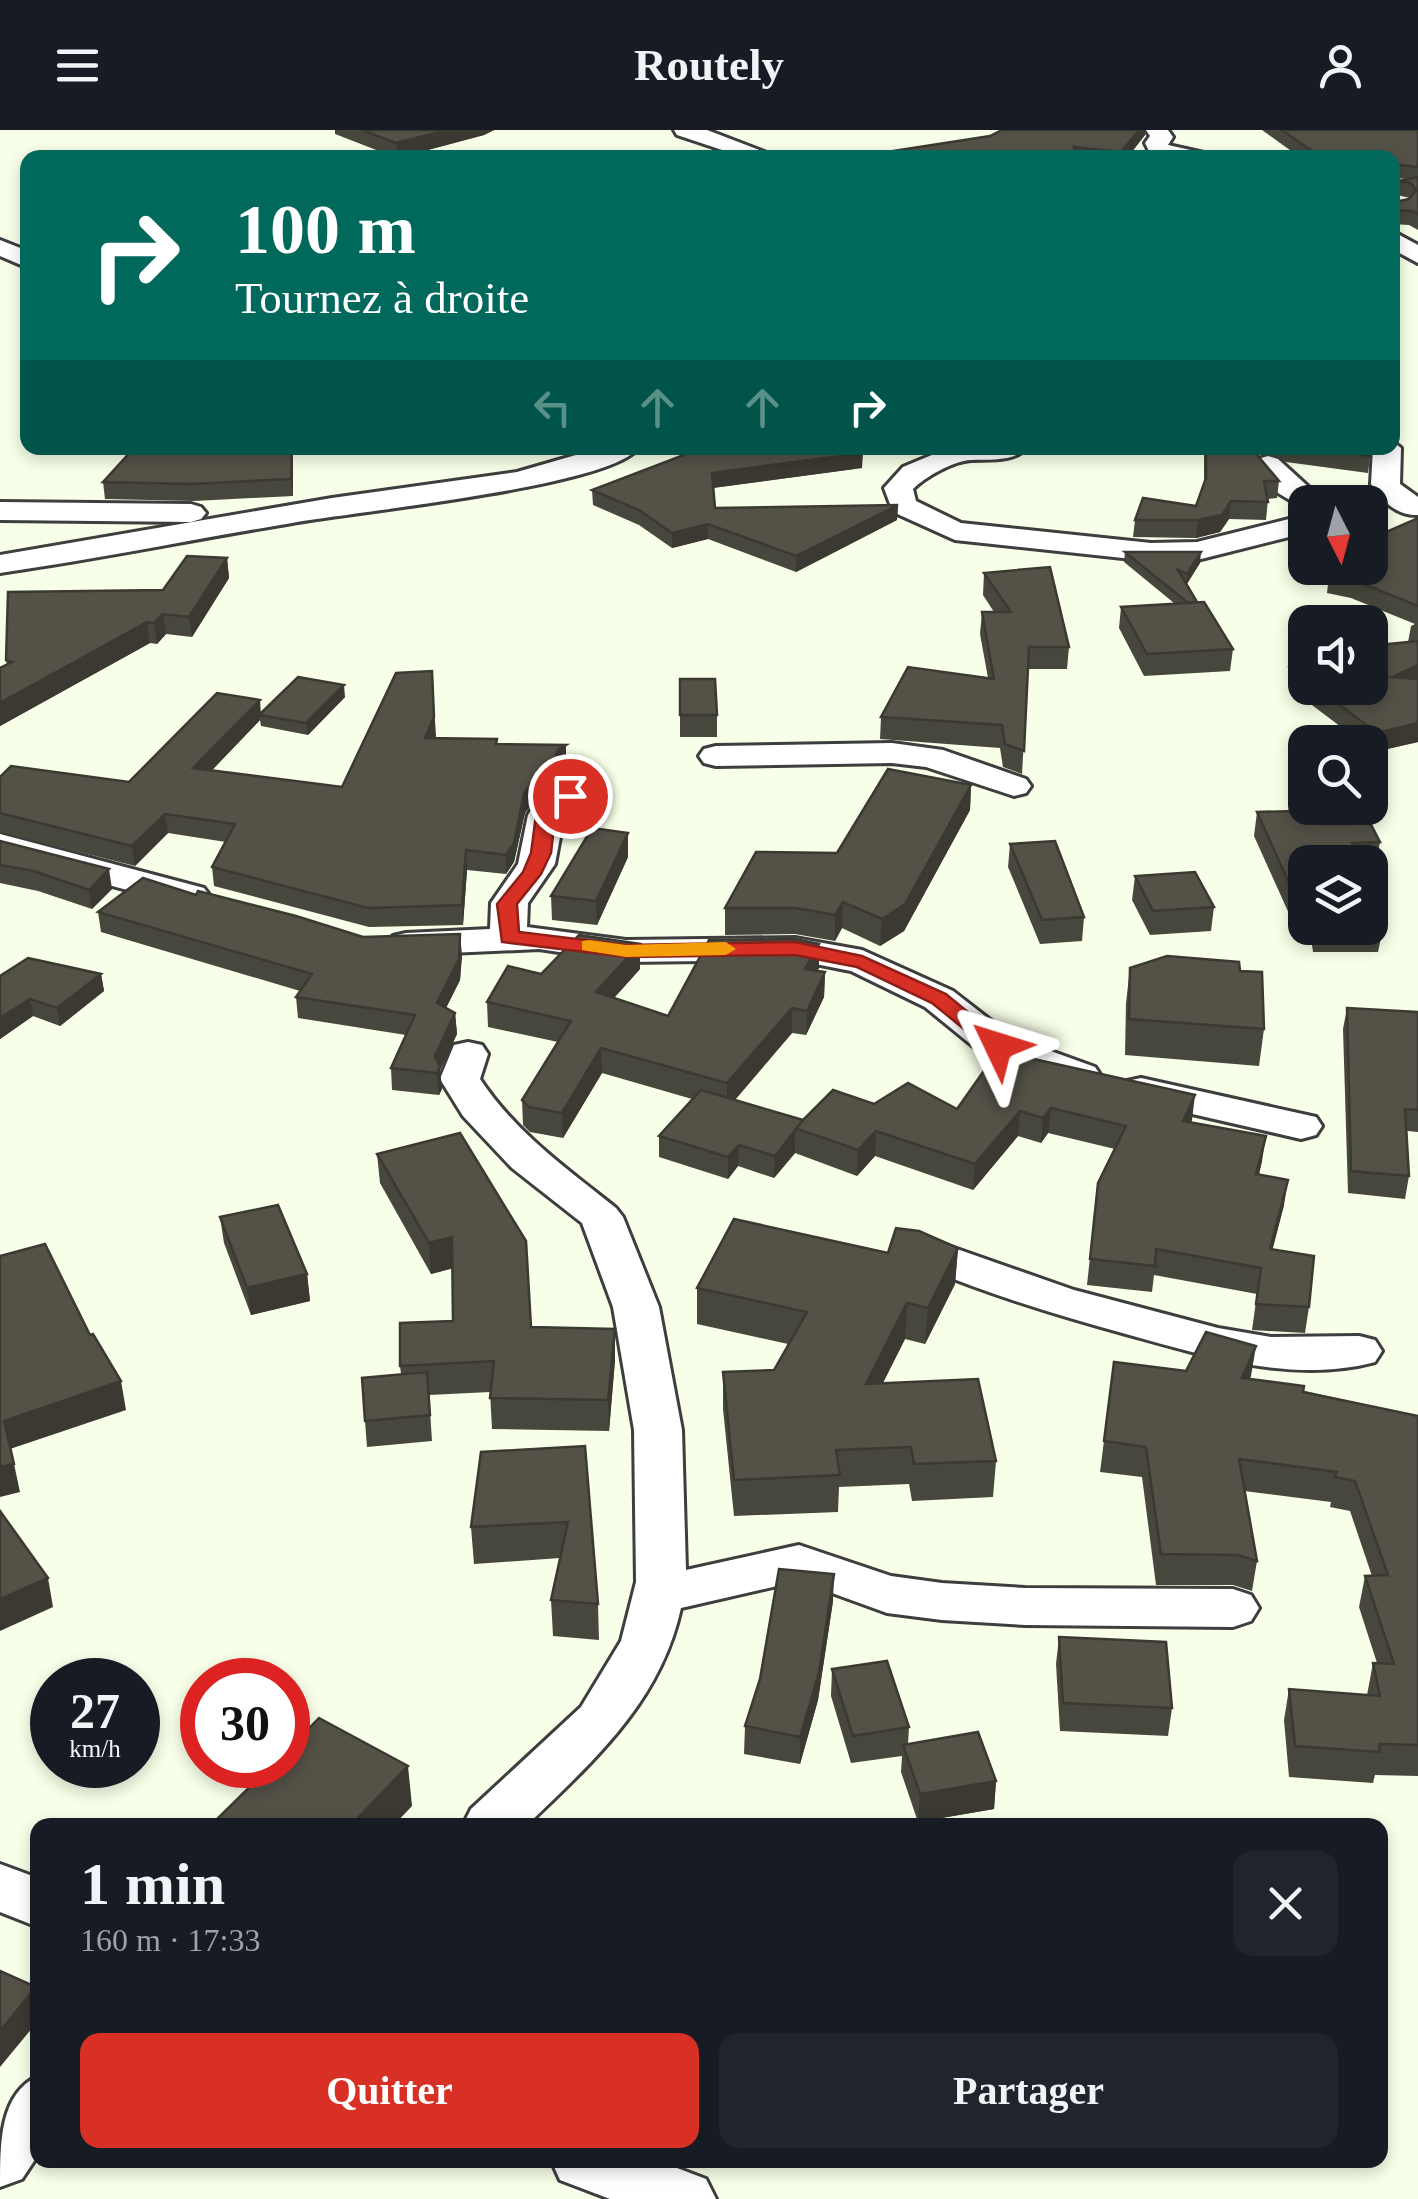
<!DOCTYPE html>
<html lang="fr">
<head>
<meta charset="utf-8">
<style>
	body { margin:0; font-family:"Times New Roman",serif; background:#20242c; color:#f1f3f6; height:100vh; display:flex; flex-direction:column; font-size:38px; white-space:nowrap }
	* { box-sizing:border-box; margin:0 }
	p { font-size:32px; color:#9ea1a6 }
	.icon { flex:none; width:55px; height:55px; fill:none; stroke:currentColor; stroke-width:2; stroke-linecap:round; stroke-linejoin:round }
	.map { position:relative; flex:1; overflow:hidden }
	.side { position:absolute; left:30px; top:1688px; width:1358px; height:350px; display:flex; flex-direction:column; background:#171b24; border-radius:20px; box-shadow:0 5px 15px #0003 }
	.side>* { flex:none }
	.top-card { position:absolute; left:20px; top:20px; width:1380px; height:305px; border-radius:20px; box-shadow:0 5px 15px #0003; background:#00695c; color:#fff; overflow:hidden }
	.needle { width:65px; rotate:174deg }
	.controls { position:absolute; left:1288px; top:355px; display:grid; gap:20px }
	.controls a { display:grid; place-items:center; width:100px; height:100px; border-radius:20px; background:#171b24; box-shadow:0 5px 15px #0003; font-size:50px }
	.speed { position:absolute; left:30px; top:1528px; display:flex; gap:20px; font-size:50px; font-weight:700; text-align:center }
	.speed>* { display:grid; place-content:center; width:130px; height:130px; border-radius:50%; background:#171b24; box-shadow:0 5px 15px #0003; line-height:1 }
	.speed small { font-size:25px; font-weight:400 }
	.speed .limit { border:15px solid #d22; background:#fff; color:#111 }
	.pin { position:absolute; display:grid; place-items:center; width:85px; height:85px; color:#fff; margin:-42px; border:5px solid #fff; border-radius:50%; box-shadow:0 2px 10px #0007 }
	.me { position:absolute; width:110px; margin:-55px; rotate:311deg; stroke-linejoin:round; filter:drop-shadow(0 0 8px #0008) }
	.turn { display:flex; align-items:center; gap:35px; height:210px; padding:0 50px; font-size:45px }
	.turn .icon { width:130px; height:130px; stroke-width:2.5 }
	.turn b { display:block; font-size:70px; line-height:85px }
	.lanes { display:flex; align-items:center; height:95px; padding:0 50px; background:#0003; justify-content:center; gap:50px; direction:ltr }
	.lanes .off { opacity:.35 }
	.round { display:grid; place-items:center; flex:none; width:105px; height:105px; border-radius:20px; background:#20242c }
	.headline { display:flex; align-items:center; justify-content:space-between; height:170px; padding:0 50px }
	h1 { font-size:60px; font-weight:600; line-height:75px }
	.action { display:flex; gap:20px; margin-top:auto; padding:20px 50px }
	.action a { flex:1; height:115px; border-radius:20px; background:#d93025; color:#fff; font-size:40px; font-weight:600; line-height:115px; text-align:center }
	.action a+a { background:#20242c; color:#f1f3f6 }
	header { display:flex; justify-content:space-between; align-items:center; height:130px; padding:0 50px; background:#171b24; font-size:45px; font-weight:600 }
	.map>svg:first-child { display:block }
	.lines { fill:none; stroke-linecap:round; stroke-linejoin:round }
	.minor-casing { stroke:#3e3e3e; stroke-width:6 }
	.minor { fill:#fff; fill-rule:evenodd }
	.wall { fill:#48473d }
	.shaded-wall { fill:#3b3932 }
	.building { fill:#545247; stroke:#3b3932; stroke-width:2.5 }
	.route { fill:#d93025; stroke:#8d1f18; stroke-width:2.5 }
	.slow { fill:#f59e0b }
</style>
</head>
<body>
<header><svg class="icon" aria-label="menu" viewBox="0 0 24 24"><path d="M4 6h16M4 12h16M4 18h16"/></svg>Routely<svg class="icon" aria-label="person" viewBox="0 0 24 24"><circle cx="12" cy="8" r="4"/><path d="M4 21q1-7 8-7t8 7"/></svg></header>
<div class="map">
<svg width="1418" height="2069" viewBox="0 0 1418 2069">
	<rect width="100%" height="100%" fill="#f8ffe8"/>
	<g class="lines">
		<defs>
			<g id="minor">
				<polygon points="674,0 707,0 780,28 746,28 677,5"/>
				<polygon points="1146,0 1168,0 1173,7 1168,15 1204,23 1207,28 1151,25 1145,13 1150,6"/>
				<polygon points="1392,101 1418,115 1418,133 1392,119"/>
				<polygon points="0,110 28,121 28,138 0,126"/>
				<path d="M1392,311L1401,318L1400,354L1418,367V385C1398,386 1381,371 1371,354L1373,318H1392Z"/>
				<path d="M600,318H638C610,357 350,382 292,393C195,409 98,429 0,443V425L332,368L517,342Z"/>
				<path d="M936,318H1026C1014,332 989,329 971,330C953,331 925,347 913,359L916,371L961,393L1151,413L1197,412L1305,385V403L1197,430L1151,431L955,410L893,382L884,358L903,337L939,322Z"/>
				<polygon points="1268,326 1278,329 1325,372 1305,372 1305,379 1278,363 1254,335 1258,329"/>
				<polygon points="0,372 191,374 201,377 206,383 201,389 191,392 0,390"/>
				<polygon points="892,613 943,620 1026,649 1031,656 1026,663 1014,666 926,637 892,633 716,636 704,633 699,626 704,619 716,616"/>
				<polygon points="574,637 586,640 591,647 588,666 575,688 563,691 555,734 528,773 527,797 626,810 795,808 862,820 953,861 1012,907 1095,937 1101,946 1095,955 1081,958 984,925 925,877 851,841 795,830 626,832 539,819 406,825 393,822 387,814 393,806 406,803 490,799 491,773 518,734 528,685 533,677 548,673 562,640"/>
				<polygon points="0,704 204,758 210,766 204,774 191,777 0,726"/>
				<path d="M468,912L482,915L488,924L480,949C515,1002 567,1039 616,1078L623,1087L659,1177L682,1300L686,1440L799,1415L891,1446L942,1453L1025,1458L1233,1459L1251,1465L1259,1478L1251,1491L1233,1497L1025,1495L942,1490L887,1483L799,1451L681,1478C660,1573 593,1631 527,1695H463L471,1679L581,1577L621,1511L636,1452L634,1300L613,1177L582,1093L512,1038L463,986L440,949L454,915Z"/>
				<polygon points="1141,948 1316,987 1322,996 1316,1005 1301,1009 1127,969 1120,960 1127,951"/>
				<path d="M937,1112L1074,1160L1218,1198L1271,1207L1359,1206L1375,1210L1382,1221L1375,1232C1293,1254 1205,1226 1126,1204C1056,1185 988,1164 921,1136L915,1126L921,1116Z"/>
				<polygon points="0,1734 38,1748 38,1797 0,1782"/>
				<path d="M38,1946V2025L22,2049L0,2057C0,2011 0,1964 38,1946Z"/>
				<polygon points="551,2030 656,2030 706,2049 716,2069 610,2069 560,2050"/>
			</g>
		</defs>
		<!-- minor casing -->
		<use href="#minor" class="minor-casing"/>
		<!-- minor -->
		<use href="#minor" class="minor"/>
	</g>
	<!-- wall -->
	<g class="wall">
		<polygon points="335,0 494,0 484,5 397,28 335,4"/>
		<polygon points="1002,0 1145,0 1145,5 1127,28 861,28 990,6"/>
		<polygon points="1262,0 1418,0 1418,100 1409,95 1392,94 1392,70 1395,72 1410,68 1397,65 1399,51 1407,49 1392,48 1392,28 1301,28"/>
		<polygon points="1204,318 1371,318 1368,343 1286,332 1269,322 1258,325 1279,351 1277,368 1268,369 1266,390 1229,389 1220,402 1196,408 1133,407 1135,390 1196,376 1204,353"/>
		<polygon points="293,333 293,366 194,371 105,369 103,352"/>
		<polygon points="862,338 713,358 715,378 898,375 897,390 796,442 708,409 672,418 639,395 593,375 592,360"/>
		<polygon points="1418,388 1418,612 1374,622 1370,620 1370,612 1361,612 1288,557 1291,538 1305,539 1305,558 1370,558 1408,512 1411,496 1415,494 1351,468 1327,463 1329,445"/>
		<polygon points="1125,422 1200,433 1187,454 1197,472 1233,519 1230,541 1144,546 1119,498 1121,477 1174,473 1124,432"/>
		<polygon points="227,428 229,448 192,507 166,504 157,514 150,513 0,596 0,538 7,535 6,530 163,460"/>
		<polygon points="984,443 1069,517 1067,539 1028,539 1022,644 1003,637 1000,618 880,609 881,587 988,548 980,504 982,482 994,482 983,465"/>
		<polygon points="680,549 717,585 717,607 680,607"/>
		<polygon points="345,567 308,605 261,596 260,590 212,640 342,657 436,606 435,608 497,609 497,614 566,634 559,639 545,670 532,673 525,683 514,732 506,744 467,740 463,795 369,797 214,756 212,737 226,712 168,703 135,736 0,702 0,647 129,652 261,583"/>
		<polygon points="971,655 970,680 904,801 880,816 842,798 835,811 795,804 725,805 725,778"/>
		<polygon points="1257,682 1380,712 1376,735 1370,735 1370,732 1305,732 1305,798 1383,798 1378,822 1313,822 1311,808 1300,808 1254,706"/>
		<polygon points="0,711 112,759 92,779 38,761 0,753"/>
		<polygon points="1010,714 1084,787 1082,811 1040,814 1008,737"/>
		<polygon points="628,727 597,795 552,790 551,766"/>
		<polygon points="1135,746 1214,777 1211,801 1150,805 1132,770"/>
		<polygon points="196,765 363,807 462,825 460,850 446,878 455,883 457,904 440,940 442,959 439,965 392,960 391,938 406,905 298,888 296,867 300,861 101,802 98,782"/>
		<polygon points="640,814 640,839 614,868 668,886 819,814 819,838 817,841 825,842 824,867 806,905 792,903 735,970 803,990 874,974 957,979 998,921 1192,990 1190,993 1262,1031 1259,1045 1284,1075 1272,1120 1309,1177 1305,1203 1252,1200 1257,1164 1154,1145 1152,1162 1087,1155 1098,1053 1115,1019 1048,1003 1041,1013 1018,1006 973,1060 875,1026 857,1046 795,1023 774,1048 738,1036 728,1049 659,1027 659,1006 692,969 602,943 563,1008 530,1002 523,995 522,970 558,912 488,897 487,872 541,844"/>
		<polygon points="1130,838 1240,841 1264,899 1259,936 1125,925 1126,873"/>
		<polygon points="101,844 104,861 60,896 33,886 0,909 0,846"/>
		<polygon points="1347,878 1418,882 1418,1002 1407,1001 1409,1046 1405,1069 1348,1063 1343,899"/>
		<polygon points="377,1024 531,1197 615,1199 615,1230 609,1301 492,1299 490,1262 429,1265 432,1311 367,1317 365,1291 401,1244 400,1236 453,1191 453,1138 431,1144 380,1053"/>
		<polygon points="220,1087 307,1144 310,1171 251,1185 224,1113"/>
		<polygon points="958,1118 955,1154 925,1214 905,1209 883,1253 996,1331 993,1367 912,1371 909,1354 839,1357 838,1382 734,1386 723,1279 723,1242 774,1240 788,1214 697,1194 697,1158 888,1123"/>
		<polygon points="1114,1232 1186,1241 1251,1246 1249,1249 1418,1286 1418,1646 1375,1645 1373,1653 1289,1647 1284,1590 1289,1559 1367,1565 1373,1533 1377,1533 1359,1477 1365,1446 1372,1446 1350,1381 1330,1377 1331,1372 1244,1361 1257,1431 1252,1461 1233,1455 1156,1455 1142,1347 1100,1342"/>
		<polygon points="585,1316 598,1474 599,1510 553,1506 551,1470 560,1428 474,1434 471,1397"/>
		<polygon points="833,1471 818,1570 800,1634 744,1624 745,1596"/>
		<polygon points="1059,1507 1172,1578 1168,1606 1060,1601 1056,1534"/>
		<polygon points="832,1539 909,1597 908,1614 996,1651 994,1679 918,1692 901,1642 902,1626 851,1633 831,1566"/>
	</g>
	<!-- shaded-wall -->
	<g class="shaded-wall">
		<polygon points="447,0 494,0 484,5 398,28 396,13"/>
		<polygon points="1139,0 1145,0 1145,5 1127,28 1121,28 1121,22"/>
		<polygon points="292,318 293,333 293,366 291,349"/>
		<polygon points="1255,318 1270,318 1269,322 1257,325 1251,337"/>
		<polygon points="863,323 862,338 712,358 712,343"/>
		<polygon points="1231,371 1229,389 1220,402 1196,408 1198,390"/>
		<polygon points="898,375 897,390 796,442 796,426"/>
		<polygon points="708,394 708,409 672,418 672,403"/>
		<polygon points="1201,422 1200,433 1186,455 1187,444"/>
		<polygon points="227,428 229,448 192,507 189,487"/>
		<polygon points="163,484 166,504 157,514 154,493"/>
		<polygon points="147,492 150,513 0,596 0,573"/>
		<polygon points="1418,535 1418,552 1392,547"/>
		<polygon points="344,555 345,567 308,605 306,593"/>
		<polygon points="433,560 436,606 427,627 425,608"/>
		<polygon points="260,570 261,585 259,585 260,590 196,657 193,638"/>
		<polygon points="1418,593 1418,612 1374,622 1377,603"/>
		<polygon points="566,615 566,634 559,639 545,670 532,673 525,683 514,732 506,744 506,725 524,664 558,620"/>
		<polygon points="971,655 970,680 904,801 880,816 882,789"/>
		<polygon points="165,684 168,703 135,736 132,716"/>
		<polygon points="628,703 628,727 597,795 596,771"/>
		<polygon points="466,720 467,740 463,795 462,775"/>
		<polygon points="109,739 112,759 92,779 89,760"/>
		<polygon points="843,772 842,798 835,811 835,785"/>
		<polygon points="460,804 462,825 460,850 438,894 437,873"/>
		<polygon points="640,814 640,839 597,887 596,862"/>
		<polygon points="819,814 819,838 804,864 805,839"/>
		<polygon points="825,842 824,867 806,905 807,881"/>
		<polygon points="101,844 104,861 60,896 57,878"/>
		<polygon points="30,869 33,886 0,909 0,888"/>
		<polygon points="792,878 792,903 727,979 727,953"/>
		<polygon points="455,883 457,904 440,940 442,959 439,965 435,926"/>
		<polygon points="601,918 602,943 563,1008 562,983"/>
		<polygon points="1195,965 1192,990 1180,1016 1183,991"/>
		<polygon points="1051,978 1048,1003 1041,1013 1043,988"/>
		<polygon points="1020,981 1018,1006 973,1060 975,1034"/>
		<polygon points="795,1001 795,1023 774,1048 775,1026"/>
		<polygon points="876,1001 875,1026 857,1046 858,1020"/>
		<polygon points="1266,1006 1262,1031 1252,1069 1256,1044"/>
		<polygon points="739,1015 738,1036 728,1049 728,1027"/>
		<polygon points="1288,1050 1284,1075 1266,1145 1270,1119"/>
		<polygon points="452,1107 454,1138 431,1144 429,1113"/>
		<polygon points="958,1118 955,1154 925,1214 928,1178"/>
		<polygon points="307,1144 310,1171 251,1185 247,1158"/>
		<polygon points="907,1173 905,1209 864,1290 866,1254"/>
		<polygon points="615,1199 615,1230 609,1301 608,1270"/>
		<polygon points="1256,1216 1251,1246 1237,1278 1242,1248"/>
		<polygon points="121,1251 126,1280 10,1319 4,1291"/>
		<polygon points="14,1334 20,1362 0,1367 0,1337"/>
		<polygon points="834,1444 833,1471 818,1570 800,1634 800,1607"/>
		<polygon points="48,1448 53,1477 0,1501 0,1469"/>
		<polygon points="408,1636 412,1676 394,1695 351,1695"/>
		<polygon points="996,1651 994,1679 918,1692 920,1664"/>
		<polygon points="36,1857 38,1891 0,1937 0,1901"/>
	</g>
	<!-- building -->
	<g class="building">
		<polygon points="362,0 447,0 396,13"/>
		<polygon points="1002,0 1139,0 1121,22 1074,17 1081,28 1022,28 1021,26 1017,28 861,26 990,6"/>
		<polygon points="1282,0 1418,0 1418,37 1392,34 1392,28 1319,26"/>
		<polygon points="1418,47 1418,84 1412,81 1392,80 1392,70 1395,72 1409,69 1416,60 1411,53 1399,51"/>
		<polygon points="134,318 292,318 291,349 192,354 103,352"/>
		<polygon points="702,318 858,318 863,323 712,343 715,378 898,375 796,426 708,394 672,403 639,380 592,360"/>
		<polygon points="1206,318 1255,318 1253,320 1279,351 1264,351 1268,372 1231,371 1222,385 1198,390 1135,390 1143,368 1196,376 1206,348"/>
		<polygon points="1311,318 1371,318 1370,326"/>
		<polygon points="1418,388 1418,476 1354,450 1329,445 1333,438 1370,438 1370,409"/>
		<polygon points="1125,422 1201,422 1187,444 1178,440 1197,472 1188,473"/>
		<polygon points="187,426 227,428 189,487 163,484 154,493 147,492 0,573 0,538 12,532 6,530 8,462 163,460"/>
		<polygon points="1050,437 1069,517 1029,517 1024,621 1005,614 1002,595 881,587 908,537 994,549 982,482 1011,482 984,443"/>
		<polygon points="1204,472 1233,519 1147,524 1121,477"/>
		<polygon points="1418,511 1418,535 1392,547 1418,549 1418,593 1377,603 1317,558 1370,558 1370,516"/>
		<polygon points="1291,538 1305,539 1305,549"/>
		<polygon points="432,541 434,587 425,608 497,609 496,614 566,615 558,620 545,651 531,654 524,664 514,713 506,725 466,720 462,775 368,778 212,737 235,694 165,684 132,716 0,683 0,647 11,636 129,652 217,563 260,570 193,638 342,657 396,543"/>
		<polygon points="298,547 344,555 306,593 259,585"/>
		<polygon points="680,549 715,549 717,585 680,585"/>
		<polygon points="888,639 971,655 905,774 882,789 843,772 835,785 796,778 725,778 756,722 837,723"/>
		<polygon points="1363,679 1380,712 1352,713 1359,732 1305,732 1305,784 1303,784 1257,682"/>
		<polygon points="592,698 628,703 596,771 551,766"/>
		<polygon points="0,711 109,739 89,760 34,741 0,735"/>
		<polygon points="1055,711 1084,787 1042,790 1010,714"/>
		<polygon points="1195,742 1214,777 1153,781 1135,746"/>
		<polygon points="143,748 196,765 198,761 296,786 363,807 460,804 459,829 437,873 455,883 435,926 440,937 437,943 391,938 415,885 296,867 312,844 98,782"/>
		<polygon points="1370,763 1383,798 1317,798 1370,798"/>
		<polygon points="579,805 640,814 596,862 668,886 709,810 795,809 819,814 805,839 825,842 807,881 792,878 727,953 601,918 562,983 529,977 522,970 571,891 487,872 508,836 541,844"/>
		<polygon points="1167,826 1239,832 1240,841 1262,842 1264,899 1129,889 1130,838"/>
		<polygon points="28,828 101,844 57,878 30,869 0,888 0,846"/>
		<polygon points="1347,878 1418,882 1418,980 1405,979 1409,1046 1351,1041"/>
		<polygon points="998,921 1195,965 1183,991 1266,1006 1256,1044 1288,1050 1270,1119 1314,1126 1309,1177 1256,1174 1261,1138 1156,1119 1155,1136 1090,1129 1098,1053 1126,996 1051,978 1043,988 1020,981 975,1034 876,1001 858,1020 795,998 833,960 874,974 908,953 957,979"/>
		<polygon points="701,960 803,990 775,1026 739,1015 728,1027 659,1006"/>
		<polygon points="460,1003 526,1111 531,1197 615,1199 608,1270 490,1268 494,1231 400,1236 400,1193 453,1191 452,1107 429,1113 377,1024"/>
		<polygon points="278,1075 307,1144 247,1158 220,1087"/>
		<polygon points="734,1089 888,1123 896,1098 919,1101 958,1118 928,1178 907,1173 866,1254 978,1249 996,1331 914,1334 911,1317 836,1320 840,1345 734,1350 723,1242 774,1240 807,1182 697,1158"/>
		<polygon points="45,1114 90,1205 93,1204 121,1251 4,1291 14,1334 0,1337 0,1126"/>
		<polygon points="1206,1202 1256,1216 1242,1248 1304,1256 1303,1262 1418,1286 1418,1615 1379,1614 1380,1622 1295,1616 1289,1559 1380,1566 1373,1533 1394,1534 1365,1446 1388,1445 1355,1351 1335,1347 1337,1342 1239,1329 1257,1431 1238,1425 1161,1424 1146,1317 1104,1311 1114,1232 1186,1241"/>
		<polygon points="427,1242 430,1285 365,1291 362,1248"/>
		<polygon points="585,1316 598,1474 551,1470 568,1392 471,1397 481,1322"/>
		<polygon points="0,1381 48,1448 0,1469"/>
		<polygon points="779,1439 834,1444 819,1542 800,1607 745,1596 760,1549"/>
		<polygon points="1059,1507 1166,1512 1172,1578 1063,1573"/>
		<polygon points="887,1531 909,1597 853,1606 832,1539"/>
		<polygon points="319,1588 408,1636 351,1695 211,1695 272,1635 288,1635 288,1620"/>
		<polygon points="978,1602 996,1651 920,1664 903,1615"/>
		<polygon points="0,1841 36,1857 0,1901"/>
	</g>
	<!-- route -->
	<polygon class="route" points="570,661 580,666 569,685 555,688 551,723 541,744 517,774 519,802 626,815 795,812 862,826 946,864 1009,916 998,923 991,921 932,873 857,837 795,825 626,827 502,812 497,774 523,742 531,723 536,685 555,677 564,663"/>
	<!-- slow -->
	<polygon class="slow" points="589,810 626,815 726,812 736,819 726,825 626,827 582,820 582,811"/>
</svg>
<div class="controls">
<a><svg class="needle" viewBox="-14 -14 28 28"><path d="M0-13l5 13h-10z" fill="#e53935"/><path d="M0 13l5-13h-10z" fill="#9ea1a6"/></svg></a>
<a><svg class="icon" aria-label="sound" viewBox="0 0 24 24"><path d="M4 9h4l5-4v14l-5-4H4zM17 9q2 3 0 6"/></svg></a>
<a><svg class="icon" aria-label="search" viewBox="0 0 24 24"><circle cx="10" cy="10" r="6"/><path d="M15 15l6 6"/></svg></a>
<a><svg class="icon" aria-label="layers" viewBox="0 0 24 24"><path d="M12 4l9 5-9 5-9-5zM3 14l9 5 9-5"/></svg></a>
</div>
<div class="speed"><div>27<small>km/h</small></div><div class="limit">30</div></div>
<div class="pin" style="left:570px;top:666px;background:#d93025"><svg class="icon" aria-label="arrive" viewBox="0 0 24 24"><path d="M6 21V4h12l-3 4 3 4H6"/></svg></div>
<svg class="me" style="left:998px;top:916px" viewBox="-20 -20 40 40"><path d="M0-17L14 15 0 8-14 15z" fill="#d93025" stroke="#fff" stroke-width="4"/></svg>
<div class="top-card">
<div class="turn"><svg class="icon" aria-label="right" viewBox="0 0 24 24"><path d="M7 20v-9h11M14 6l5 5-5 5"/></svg><div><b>100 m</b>Tournez à droite</div></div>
<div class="lanes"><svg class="icon off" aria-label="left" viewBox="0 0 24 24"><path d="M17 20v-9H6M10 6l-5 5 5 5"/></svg><svg class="icon off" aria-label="ahead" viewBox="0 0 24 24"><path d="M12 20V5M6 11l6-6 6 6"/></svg><svg class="icon off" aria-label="ahead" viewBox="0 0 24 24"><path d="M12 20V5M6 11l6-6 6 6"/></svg><svg class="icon" aria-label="right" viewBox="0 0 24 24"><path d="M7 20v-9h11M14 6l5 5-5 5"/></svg></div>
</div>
<section class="side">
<div class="headline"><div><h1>1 min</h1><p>160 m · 17:33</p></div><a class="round"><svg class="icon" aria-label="close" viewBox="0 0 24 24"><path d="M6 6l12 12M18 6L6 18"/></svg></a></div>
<div class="action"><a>Quitter</a><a>Partager</a></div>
</section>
</div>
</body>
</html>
